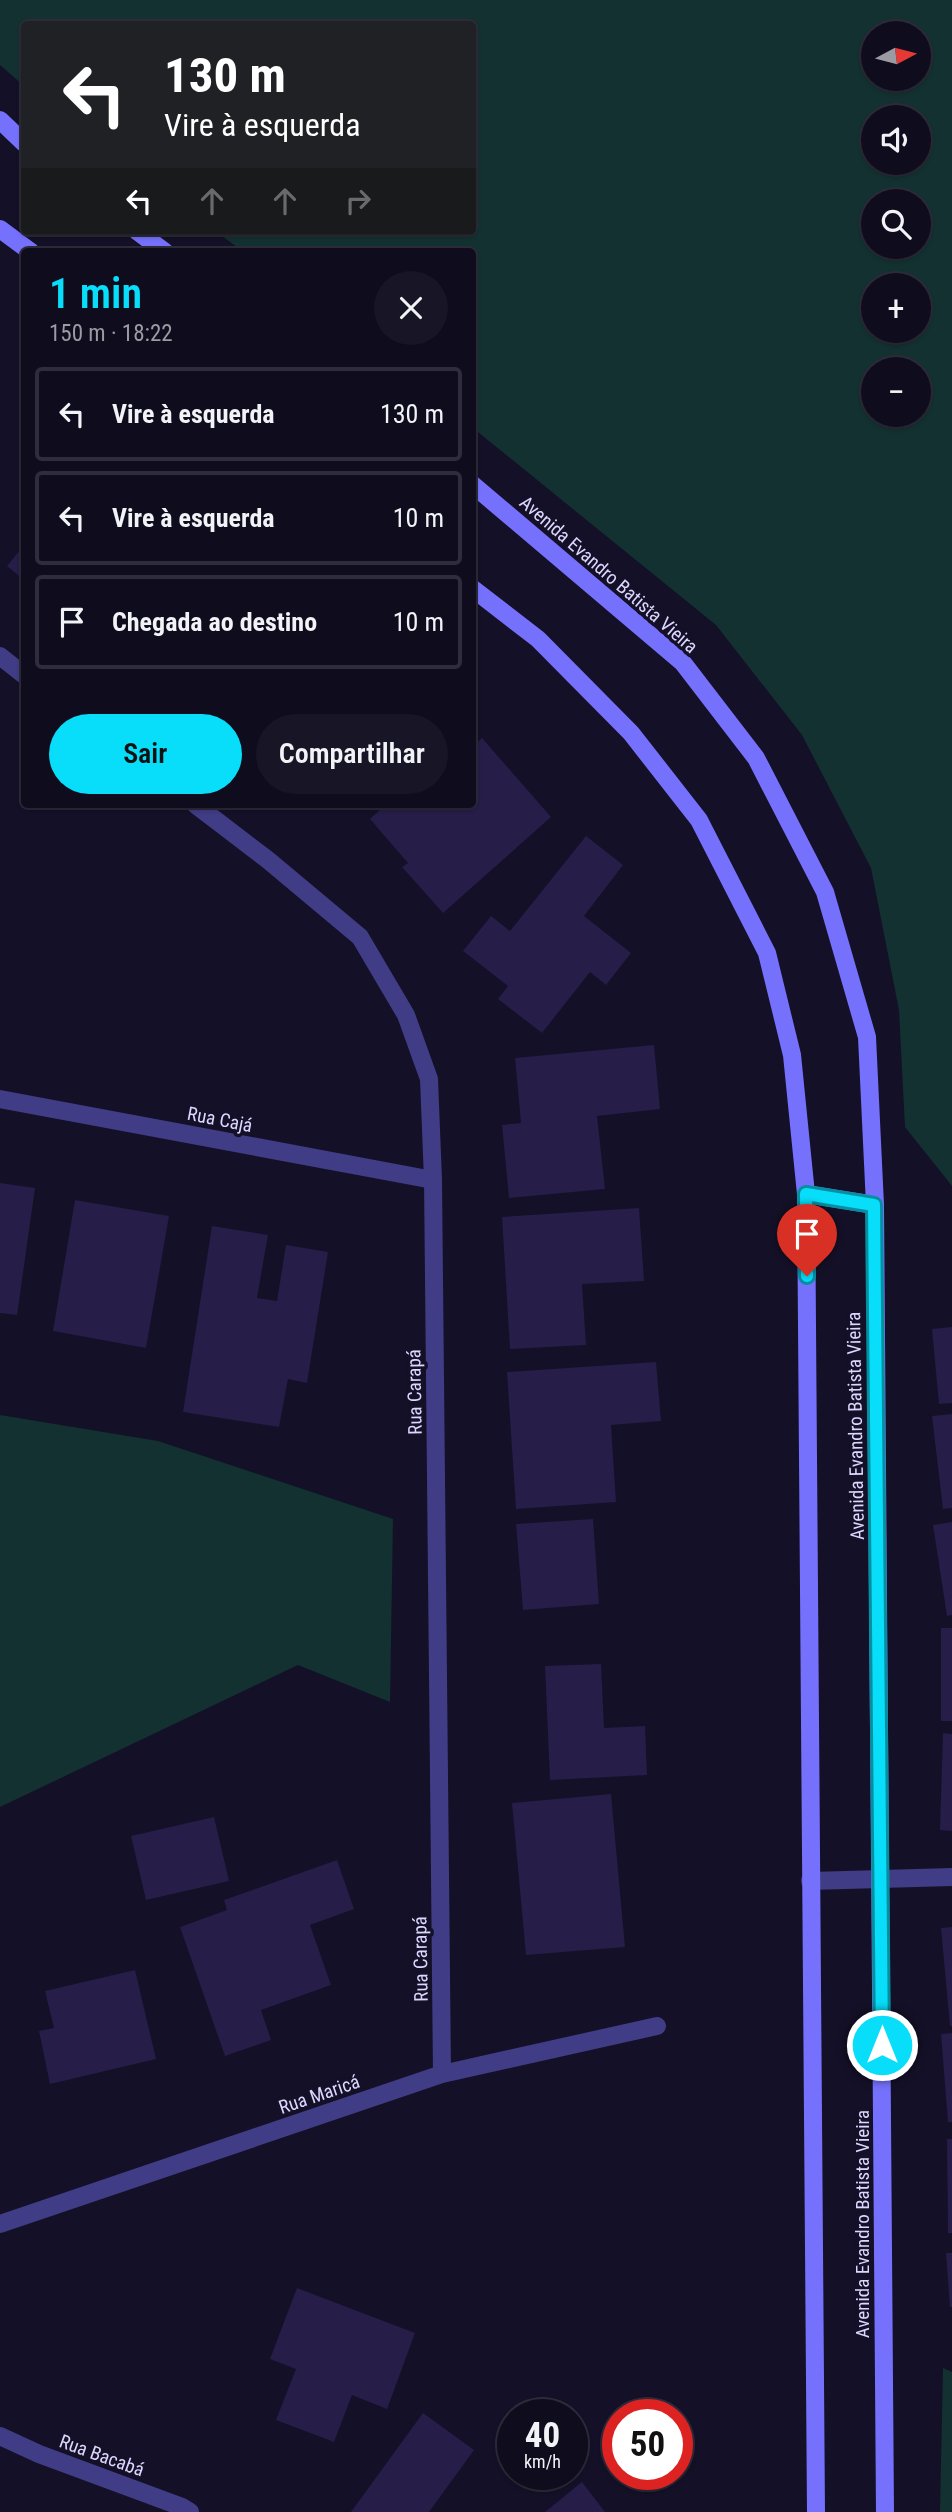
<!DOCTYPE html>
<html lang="pt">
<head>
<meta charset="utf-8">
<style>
	body { margin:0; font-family:"Roboto Condensed",sans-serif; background:#181526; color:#f1f3f6; height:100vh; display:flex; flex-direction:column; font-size:26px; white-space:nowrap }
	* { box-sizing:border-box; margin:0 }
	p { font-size:23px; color:#9b9ba4 }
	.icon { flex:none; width:38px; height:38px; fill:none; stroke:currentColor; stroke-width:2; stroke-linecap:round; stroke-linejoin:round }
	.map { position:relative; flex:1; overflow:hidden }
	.panel { position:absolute; left:21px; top:248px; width:455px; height:560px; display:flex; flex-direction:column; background:#0f0c1d; border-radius:7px; box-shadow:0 2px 5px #0004,0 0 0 2px #2f2c3b }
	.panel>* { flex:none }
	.guide { position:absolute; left:21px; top:21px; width:455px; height:214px; border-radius:7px; box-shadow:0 2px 5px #0004,0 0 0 2px #2f2c3b; background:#202124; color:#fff; overflow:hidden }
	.needle { width:46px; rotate:83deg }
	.tools { position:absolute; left:861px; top:21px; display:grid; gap:14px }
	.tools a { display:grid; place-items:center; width:70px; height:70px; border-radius:50%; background:#0f0c1d; box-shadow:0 2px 5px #0004,0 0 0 2px #2f2c3b; font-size:35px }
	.speed { position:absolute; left:497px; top:2399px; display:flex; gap:14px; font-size:35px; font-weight:700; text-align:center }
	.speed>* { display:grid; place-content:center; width:91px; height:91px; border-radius:50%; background:#0f0c1d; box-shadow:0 2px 5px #0004,0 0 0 2px #2f2c3b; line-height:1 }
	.speed small { font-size:18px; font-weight:400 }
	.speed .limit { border:10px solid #d22; background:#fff; color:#111 }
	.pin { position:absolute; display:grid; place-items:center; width:60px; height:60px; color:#fff; margin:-72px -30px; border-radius:50% 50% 50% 0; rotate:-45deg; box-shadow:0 0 7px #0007 }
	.pin .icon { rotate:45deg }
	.me { position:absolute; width:77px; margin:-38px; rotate:0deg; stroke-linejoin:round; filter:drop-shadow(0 0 5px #0008) }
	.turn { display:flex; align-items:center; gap:24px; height:147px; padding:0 28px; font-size:32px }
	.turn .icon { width:91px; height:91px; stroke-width:2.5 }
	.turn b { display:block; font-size:49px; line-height:60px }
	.lanes { display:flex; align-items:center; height:66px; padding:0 28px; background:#0003; justify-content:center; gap:35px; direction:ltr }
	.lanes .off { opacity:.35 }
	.round { display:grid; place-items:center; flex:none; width:74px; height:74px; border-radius:37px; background:#181526 }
	.headline { display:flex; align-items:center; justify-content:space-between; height:119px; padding:0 28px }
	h1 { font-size:42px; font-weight:600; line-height:52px; color:#08ddf9 }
	.action { display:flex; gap:14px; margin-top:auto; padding:14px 28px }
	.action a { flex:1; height:80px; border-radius:42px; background:#08ddf9; color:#111; font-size:28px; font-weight:600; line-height:80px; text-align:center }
	.action a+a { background:#181526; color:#f1f3f6 }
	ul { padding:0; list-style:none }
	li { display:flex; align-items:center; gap:21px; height:94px; margin:0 14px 10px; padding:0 14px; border:4px solid #2f2c3b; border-radius:7px }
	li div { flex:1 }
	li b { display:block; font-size:26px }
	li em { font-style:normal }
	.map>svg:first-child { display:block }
	.green { fill:#133130; fill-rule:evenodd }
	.building { fill:#261d48 }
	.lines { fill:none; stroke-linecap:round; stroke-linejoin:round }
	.minor { stroke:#403c85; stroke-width:18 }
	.secondary { stroke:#7671fc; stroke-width:18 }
	.route-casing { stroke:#0590a2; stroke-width:18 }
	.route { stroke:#08ddf9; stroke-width:12 }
	.labels { text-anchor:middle; stroke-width:7; stroke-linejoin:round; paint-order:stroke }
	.street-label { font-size:19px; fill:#dcd7fe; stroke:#141027 }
</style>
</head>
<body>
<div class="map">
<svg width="952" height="2512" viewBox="0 0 952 2512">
	<rect width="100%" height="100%" fill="#141027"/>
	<!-- green -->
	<g class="green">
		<path d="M0,0H952V1186L905,1127L899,1010L871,868L802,735L716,625L473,428L472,252H244L215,231H472V24H24V86L0,65ZM919,33V79H873V33ZM873,117H919V163H873ZM873,201H919V247H873ZM873,285H919V331H873ZM873,369H919V415H873Z"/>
		<polygon points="0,1415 158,1441 393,1519 390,1702 298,1665 0,1807"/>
		<polygon points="943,2368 952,2372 952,2512 940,2512"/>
	</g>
	<!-- building -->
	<g class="building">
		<polygon points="24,545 24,580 7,566"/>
		<polygon points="482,738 551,817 443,913 402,867 408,863 370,819 385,805 472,805 472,747"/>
		<polygon points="586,836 623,865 584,916 631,953 606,985 590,972 542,1033 498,999 508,986 463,951 491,916 510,931"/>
		<polygon points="654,1045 660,1109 597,1116 605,1189 509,1198 502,1125 521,1123 515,1058"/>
		<polygon points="0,1183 35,1188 17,1315 0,1313"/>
		<polygon points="75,1200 169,1216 146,1348 53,1331"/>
		<polygon points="639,1208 644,1281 582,1284 586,1345 510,1349 502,1217"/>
		<polygon points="212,1226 268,1235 257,1298 277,1301 286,1245 328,1252 307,1383 288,1379 279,1427 183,1412"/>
		<polygon points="952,1327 952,1403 939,1404 932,1329"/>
		<polygon points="656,1362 661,1421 611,1425 616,1502 516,1509 507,1372"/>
		<polygon points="952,1414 952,1508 943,1509 932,1416"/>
		<polygon points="593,1519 599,1604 523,1610 516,1524"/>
		<polygon points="952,1522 952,1615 947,1616 933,1525"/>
		<rect x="941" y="1628" width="11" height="93"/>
		<polygon points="601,1664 604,1728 645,1726 647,1775 550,1780 545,1666"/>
		<polygon points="943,1733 952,1734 952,1831 940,1830"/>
		<polygon points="611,1794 625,1947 526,1955 512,1803"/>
		<polygon points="214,1817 229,1881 146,1900 131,1836"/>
		<polygon points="337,1860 354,1909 310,1925 331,1985 261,2010 271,2040 225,2056 180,1927 227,1910 224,1900"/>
		<polygon points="952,1927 952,2026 950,2026 941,1928"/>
		<polygon points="135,1970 156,2059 50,2084 39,2031 54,2028 45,1991"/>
		<polygon points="952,2033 952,2122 948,2122 941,2034"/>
		<polygon points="947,2139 952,2139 952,2233 948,2233"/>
		<polygon points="946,2253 952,2253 952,2307 950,2307"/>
		<polygon points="297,2288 415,2333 387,2409 352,2395 334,2442 276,2420 296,2369 270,2359"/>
		<polygon points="423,2413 474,2450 429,2512 351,2512"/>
		<polygon points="582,2482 605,2512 545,2512"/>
	</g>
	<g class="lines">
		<!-- minor -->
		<g class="minor">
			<polyline points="0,656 24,675"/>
			<polyline points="196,805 268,860 360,937 406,1015 429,1079 433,1180 442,2074"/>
			<polyline points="0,1099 433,1180"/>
			<polyline points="810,1881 952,1877"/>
			<polyline points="0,2224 442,2074 657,2026"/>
			<polyline points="0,2436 39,2454 182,2507 190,2512"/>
		</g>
		<!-- secondary -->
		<g class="secondary">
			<polyline points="0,120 24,143"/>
			<polyline points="0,229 31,252"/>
			<polyline points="137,231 165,252"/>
			<polyline points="472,484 683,663 756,758 825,892 867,1037 875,1205 885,2512"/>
			<polyline points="472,588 538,639 631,733 699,820 767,953 792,1055 806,1194 816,2512"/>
			<polyline points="806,1194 875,1205"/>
		</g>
	</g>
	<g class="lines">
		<defs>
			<polyline id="route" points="807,1276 806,1194 874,1205 882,2045"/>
		</defs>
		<!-- route casing -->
		<use href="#route" class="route-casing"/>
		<!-- route -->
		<use href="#route" class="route"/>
	</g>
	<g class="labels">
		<!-- street labels -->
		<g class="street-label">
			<text transform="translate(609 574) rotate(41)" y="7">Avenida Evandro Batista Vieira</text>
			<text transform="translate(220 1119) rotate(11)" y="7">Rua Cajá</text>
			<text transform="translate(414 1392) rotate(-91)" y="7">Rua Carapá</text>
			<text transform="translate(855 1426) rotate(-91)" y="7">Avenida Evandro Batista Vieira</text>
			<text transform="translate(420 1959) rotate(-91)" y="7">Rua Carapá</text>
			<text transform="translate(319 2094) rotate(-19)" y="7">Rua Maricá</text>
			<text transform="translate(862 2224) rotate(-90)" y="7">Avenida Evandro Batista Vieira</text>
			<text transform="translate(102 2455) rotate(20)" y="7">Rua Bacabá</text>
		</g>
	</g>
</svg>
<div class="tools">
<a><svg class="needle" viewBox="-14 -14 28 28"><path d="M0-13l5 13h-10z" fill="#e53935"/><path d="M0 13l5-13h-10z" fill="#9b9ba4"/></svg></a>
<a><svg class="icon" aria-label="sound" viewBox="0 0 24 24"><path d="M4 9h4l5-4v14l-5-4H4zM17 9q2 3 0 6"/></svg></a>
<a><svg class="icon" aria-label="search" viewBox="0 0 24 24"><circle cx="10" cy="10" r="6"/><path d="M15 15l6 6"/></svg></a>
<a>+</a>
<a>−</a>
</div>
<div class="speed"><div>40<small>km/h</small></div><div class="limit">50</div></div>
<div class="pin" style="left:807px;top:1276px;background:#d93025"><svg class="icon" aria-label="arrive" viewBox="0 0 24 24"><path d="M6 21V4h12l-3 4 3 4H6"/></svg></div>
<svg class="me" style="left:882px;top:2045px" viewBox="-20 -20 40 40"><circle r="17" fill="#08ddf9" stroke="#fff" stroke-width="3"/><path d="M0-11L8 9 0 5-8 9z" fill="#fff"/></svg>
<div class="guide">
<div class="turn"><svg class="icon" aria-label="left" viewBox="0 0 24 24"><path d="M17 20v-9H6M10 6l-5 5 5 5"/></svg><div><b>130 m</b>Vire à esquerda</div></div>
<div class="lanes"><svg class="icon" aria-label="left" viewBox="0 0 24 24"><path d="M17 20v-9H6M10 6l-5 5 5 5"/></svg><svg class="icon off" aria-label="ahead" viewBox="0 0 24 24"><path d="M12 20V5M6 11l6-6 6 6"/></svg><svg class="icon off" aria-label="ahead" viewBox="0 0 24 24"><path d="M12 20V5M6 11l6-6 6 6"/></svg><svg class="icon off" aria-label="right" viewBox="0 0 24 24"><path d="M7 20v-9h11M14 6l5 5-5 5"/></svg></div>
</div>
<section class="panel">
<div class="headline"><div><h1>1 min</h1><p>150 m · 18:22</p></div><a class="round"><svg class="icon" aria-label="close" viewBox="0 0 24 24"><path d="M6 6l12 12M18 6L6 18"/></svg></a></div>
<ul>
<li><svg class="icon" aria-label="left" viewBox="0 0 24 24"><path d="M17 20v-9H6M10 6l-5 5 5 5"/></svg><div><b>Vire à esquerda</b></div><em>130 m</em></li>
<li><svg class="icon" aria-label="left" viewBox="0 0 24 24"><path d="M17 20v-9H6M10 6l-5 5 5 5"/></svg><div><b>Vire à esquerda</b></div><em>10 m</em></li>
<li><svg class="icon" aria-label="arrive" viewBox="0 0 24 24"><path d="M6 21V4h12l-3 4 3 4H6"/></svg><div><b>Chegada ao destino</b></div><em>10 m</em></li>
</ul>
<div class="action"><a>Sair</a><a>Compartilhar</a></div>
</section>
</div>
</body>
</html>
